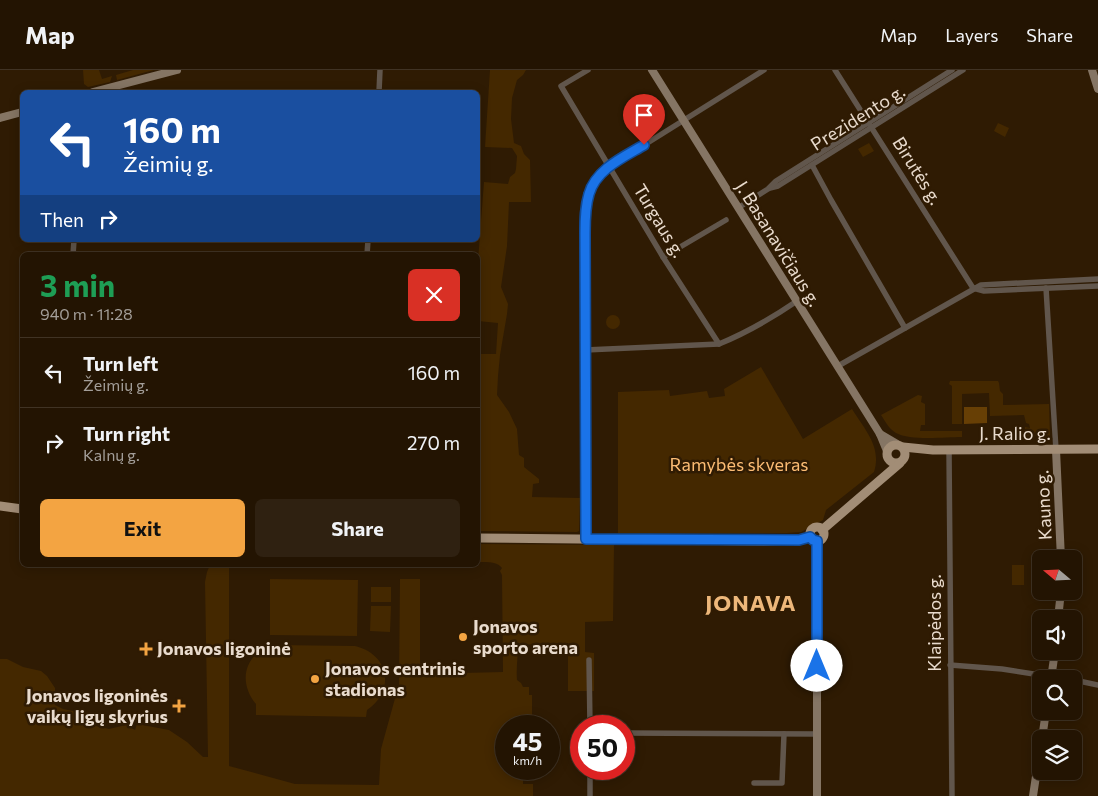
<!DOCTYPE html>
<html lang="en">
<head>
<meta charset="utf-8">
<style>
	body { margin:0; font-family:Commissioner,sans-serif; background:#2f2111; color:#f1f3f6; height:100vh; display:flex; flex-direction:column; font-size:19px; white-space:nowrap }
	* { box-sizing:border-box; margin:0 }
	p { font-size:16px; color:#a39e99 }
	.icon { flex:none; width:28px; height:28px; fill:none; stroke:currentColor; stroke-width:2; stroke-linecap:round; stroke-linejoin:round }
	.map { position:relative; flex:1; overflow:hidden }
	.side { position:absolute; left:20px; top:182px; width:460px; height:315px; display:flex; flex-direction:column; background:#231402; border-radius:8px; box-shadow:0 2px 12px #0003,0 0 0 1px #403324 }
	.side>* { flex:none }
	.banner { position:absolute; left:20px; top:20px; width:460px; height:152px; border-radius:8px; box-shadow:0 2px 12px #0003,0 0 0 1px #403324; background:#1a4fa0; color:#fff; overflow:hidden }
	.needle { width:32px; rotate:289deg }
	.controls { position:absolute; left:1032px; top:480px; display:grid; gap:10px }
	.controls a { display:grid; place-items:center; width:50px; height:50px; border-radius:8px; background:#231402; box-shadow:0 2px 12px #0003,0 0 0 1px #403324; font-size:25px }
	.speed { position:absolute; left:495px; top:645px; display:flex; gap:10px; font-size:25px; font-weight:700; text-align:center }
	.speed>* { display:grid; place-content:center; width:65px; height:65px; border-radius:50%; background:#231402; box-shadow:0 2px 12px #0003,0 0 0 1px #403324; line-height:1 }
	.speed small { font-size:12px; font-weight:400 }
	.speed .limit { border:8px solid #d22; background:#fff; color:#111 }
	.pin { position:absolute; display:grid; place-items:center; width:42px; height:42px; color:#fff; margin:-51px -21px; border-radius:50% 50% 50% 0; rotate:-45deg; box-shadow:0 0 5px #0007 }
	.pin .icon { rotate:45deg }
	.me { position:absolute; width:55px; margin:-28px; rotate:0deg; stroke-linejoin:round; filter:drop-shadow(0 0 4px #0008) }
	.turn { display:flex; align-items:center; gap:18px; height:105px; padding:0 20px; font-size:22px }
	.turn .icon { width:65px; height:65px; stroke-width:2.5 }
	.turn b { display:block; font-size:35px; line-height:42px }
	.then { display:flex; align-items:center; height:48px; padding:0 20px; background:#0003; gap:10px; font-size:19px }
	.round { display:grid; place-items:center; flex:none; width:52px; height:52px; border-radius:8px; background:#2f2111 }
	.headline { display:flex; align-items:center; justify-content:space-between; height:85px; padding:0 20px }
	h1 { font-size:30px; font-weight:700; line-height:38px; color:#1e9e55 }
	.button { display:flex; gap:10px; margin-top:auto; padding:10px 20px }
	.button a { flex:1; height:58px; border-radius:8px; background:#f3a442; color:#111; font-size:20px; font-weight:700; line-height:58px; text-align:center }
	.button a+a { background:#2f2111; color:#f1f3f6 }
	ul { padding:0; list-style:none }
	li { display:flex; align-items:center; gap:15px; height:70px; padding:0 20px; border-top:1px solid #403324 }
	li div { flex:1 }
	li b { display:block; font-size:19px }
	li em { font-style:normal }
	header { display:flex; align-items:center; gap:30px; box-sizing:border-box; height:70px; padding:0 25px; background:#231402; border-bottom:1px solid #403324 }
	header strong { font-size:24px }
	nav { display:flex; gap:28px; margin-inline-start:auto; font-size:18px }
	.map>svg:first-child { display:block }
	.green { fill:#442800 }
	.water { fill:#673f05 }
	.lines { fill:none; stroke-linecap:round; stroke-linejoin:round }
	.street { stroke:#61564c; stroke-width:5.5 }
	.secondary { stroke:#857564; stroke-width:8 }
	.primary { stroke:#a28d76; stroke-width:9 }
	.route-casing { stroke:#114b97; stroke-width:12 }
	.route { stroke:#1a73e8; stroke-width:9 }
	.poi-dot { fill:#f3a442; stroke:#2f1b03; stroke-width:2 }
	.labels { text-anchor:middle; stroke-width:5; stroke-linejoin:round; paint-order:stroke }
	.street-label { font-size:18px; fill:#e9dbcd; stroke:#2f1b03 }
	.park-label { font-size:18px; fill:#fcbc74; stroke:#2f1b03 }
	.poi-label { font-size:18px; font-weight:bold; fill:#e9dbcd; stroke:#2f1b03; text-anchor:start }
	.district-label { font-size:22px; font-weight:bold; letter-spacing:1px; fill:#edb77a; stroke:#2f1b03 }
</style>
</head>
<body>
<header>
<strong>Map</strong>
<nav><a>Map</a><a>Layers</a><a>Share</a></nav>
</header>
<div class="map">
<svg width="1098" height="726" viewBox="0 0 1098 726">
	<rect width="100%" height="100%" fill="#2f1b03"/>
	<!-- green -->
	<g class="green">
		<polygon points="83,0 99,0 102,9 112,6 110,12 88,17 84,14"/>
		<polygon points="133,0 154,0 117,10 116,5"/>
		<polygon points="490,0 526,0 523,5 517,10 512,28 511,49 514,73 521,76 524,84 530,90 531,132 509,132 507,176 501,217 508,234 507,244 500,285 498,306 497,325 509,342 517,359 519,385 524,388 524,397 539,409 539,413 533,414 532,427 580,428 579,461 577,462 478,461 478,288 479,284 496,284 498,253 478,251 478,191 484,112 508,114 510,107 515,103 516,99 517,86 512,78 485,77"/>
		<polygon points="998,53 1009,58 1005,67 994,61"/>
		<polygon points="869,73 874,81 863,87 858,79"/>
		<circle cx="613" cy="252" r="7"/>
		<path d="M761,297L803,369L852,339C865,360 882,377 874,402L826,440L823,450L801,462L787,463H618V322L669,320L670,326L707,321L709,328L725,326L724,319Z"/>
		<polygon points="950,311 998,311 999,313 1000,321 1003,324 1003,335 1049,334 1050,366 1025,366 1025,357 1030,358 1029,354 1026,353 1024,345 990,346 989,323 962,324 962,354 952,354 952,316 949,314"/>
		<path d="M918,325L922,326L921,332L925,334V355H921L920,361H962V367C945,367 910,371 896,363C889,359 885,351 881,345Z"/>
		<path d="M478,474L614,475L613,551L585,552V582L594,583V621H568V573L518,575C518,587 516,598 517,610L521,613L523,617H529V625H532V646H530L529,656H506V699H523V714H533V726H0V589H7L23,597L41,601L47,606L55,618V635L63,639L78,642L96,656L109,659L126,655L135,660L137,654L169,660L187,672L203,687H208L205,512L207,502L210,495H229V696L295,714L379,715L381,679L399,614L400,509H420V593L421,594L422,604L503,602L502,505L500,501L502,498C497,491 486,492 478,492Z"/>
		<rect x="1012" y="495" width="12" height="20"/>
		<polygon points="270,509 358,510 357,566 270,565"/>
		<rect x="371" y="517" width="20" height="15"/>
		<polygon points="371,536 391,536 390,562 370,561"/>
		<path d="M274,575L355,576C389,584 396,620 367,640L366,647L256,645V634C237,611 245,583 274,575Z"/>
	</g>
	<!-- water -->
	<polygon class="water" points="964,337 987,337 987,353 964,354"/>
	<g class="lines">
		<!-- street -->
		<g class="street">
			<polyline points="588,0 561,16 663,187 719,274"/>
			<polyline points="835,0 973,218"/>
			<polyline points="379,22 380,0"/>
			<polyline points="812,95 831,130 905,258"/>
			<polyline points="770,118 778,116 963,0"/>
			<polyline points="738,138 768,119 776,111 952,0"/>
			<polyline points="73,185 74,170"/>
			<polyline points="367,185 368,170"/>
			<polyline points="663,187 726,150"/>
			<polyline points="973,218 984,221 1098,216"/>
			<polyline points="1046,218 1056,380"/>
			<path d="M585,280L719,274C746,263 772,248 797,231"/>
			<polyline points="838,296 981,215 1098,209"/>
			<polyline points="949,380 952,726"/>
			<path d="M586,469L585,163C585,146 584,126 594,111C598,106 604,101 609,97L764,0"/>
			<polyline points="589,590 590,656"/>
			<polyline points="950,595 1002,599 1066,609"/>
			<polyline points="1074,610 1098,615"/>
			<polyline points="624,663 817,664"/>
			<polyline points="754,713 782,713 784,664"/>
			<polyline points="590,726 590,699"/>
		</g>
		<!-- secondary -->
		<g class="secondary">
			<polyline points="652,0 880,364 887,381"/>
			<polyline points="1092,0 1098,19"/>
			<polyline points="93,22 177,0"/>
			<polyline points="0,48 22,42"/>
			<polyline points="880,364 897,374"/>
			<polyline points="1056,380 1061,489"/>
			<polyline points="1058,549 1061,521"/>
			<polyline points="1051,609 1055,581"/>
			<polyline points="1042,669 1046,641"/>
			<polyline points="817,726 817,471"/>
			<polyline points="1033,726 1041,673"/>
		</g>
		<!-- primary -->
		<g class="primary">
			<circle cx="896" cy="384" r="9"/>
			<polyline points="903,377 933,380 1098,379"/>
			<polyline points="0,436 22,439"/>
			<circle cx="817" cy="464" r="7"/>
			<polyline points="822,460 900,393"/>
			<polyline points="478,468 764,471 799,470 810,467"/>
		</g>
	</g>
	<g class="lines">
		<defs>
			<path id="route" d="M644,75C624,87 596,99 589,124C585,137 585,150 585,163L586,469L799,470L810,467L813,470L817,471V596"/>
		</defs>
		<!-- route casing -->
		<use href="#route" class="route-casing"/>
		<!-- route -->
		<use href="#route" class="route"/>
	</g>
	<!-- markers -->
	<g class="poi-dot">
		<circle cx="463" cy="567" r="5"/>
		<path d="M143.5 571.5h5v5h5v5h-5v5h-5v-5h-5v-5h5z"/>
		<circle cx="315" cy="609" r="5"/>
		<path d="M176.5 628.5h5v5h5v5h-5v5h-5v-5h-5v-5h5z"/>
	</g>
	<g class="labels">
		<!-- street labels -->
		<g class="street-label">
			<text transform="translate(858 48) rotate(-32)" y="6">Prezidento g.</text>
			<text transform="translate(917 101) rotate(58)" y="6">Birutės g.</text>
			<text transform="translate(659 151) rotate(59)" y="6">Turgaus g.</text>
			<text transform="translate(778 174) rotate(58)" y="6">J. Basanavičiaus g.</text>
			<text x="1015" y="370">J. Ralio g.</text>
			<text transform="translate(1044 435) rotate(-93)" y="6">Kauno g.</text>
			<text transform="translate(935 553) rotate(-90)" y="6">Klaipėdos g.</text>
		</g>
		<!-- park labels -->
		<g class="park-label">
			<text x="739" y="401">Ramybės skveras</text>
		</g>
		<!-- poi labels -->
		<g class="poi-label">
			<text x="473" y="563">Jonavos<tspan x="473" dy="21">sporto arena</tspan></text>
			<text x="157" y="585">Jonavos ligoninė</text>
			<text x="325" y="605">Jonavos centrinis<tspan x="325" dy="21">stadionas</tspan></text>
			<text x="168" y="632" text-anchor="end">Jonavos ligoninės<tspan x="168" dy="21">vaikų ligų skyrius</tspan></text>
		</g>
		<!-- district labels -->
		<g class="district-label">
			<text x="751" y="541">JONAVA</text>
		</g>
	</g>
</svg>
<div class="controls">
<a><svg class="needle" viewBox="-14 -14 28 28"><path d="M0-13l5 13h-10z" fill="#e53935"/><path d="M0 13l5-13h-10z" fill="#a39e99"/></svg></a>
<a><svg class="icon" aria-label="sound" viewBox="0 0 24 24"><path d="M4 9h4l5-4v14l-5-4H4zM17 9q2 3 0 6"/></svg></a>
<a><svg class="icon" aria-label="search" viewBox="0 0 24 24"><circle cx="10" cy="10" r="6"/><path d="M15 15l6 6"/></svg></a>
<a><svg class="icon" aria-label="layers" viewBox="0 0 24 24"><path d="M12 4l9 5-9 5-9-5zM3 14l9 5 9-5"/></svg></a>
</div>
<div class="speed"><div>45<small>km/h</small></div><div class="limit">50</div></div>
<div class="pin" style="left:644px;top:75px;background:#d93025"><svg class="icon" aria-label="arrive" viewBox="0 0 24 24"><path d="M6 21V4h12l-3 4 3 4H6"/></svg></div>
<svg class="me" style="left:817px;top:596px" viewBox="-20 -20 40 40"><circle r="19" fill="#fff"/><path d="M0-13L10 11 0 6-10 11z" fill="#1a73e8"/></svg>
<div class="banner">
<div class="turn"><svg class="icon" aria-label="left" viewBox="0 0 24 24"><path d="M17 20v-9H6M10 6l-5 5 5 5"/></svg><div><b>160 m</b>Žeimių g.</div></div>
<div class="then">Then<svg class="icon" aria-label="right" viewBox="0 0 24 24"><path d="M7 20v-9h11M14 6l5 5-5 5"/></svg></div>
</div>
<section class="side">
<div class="headline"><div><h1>3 min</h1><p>940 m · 11:28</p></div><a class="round" style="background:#d93025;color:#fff"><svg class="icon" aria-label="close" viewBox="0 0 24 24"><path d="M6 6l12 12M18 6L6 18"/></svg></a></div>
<ul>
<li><svg class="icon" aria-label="left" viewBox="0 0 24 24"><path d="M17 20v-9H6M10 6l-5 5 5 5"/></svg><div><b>Turn left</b><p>Žeimių g.</p></div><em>160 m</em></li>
<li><svg class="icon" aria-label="right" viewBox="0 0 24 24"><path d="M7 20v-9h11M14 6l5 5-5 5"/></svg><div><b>Turn right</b><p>Kalnų g.</p></div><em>270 m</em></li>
</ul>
<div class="button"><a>Exit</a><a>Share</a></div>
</section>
</div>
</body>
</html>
